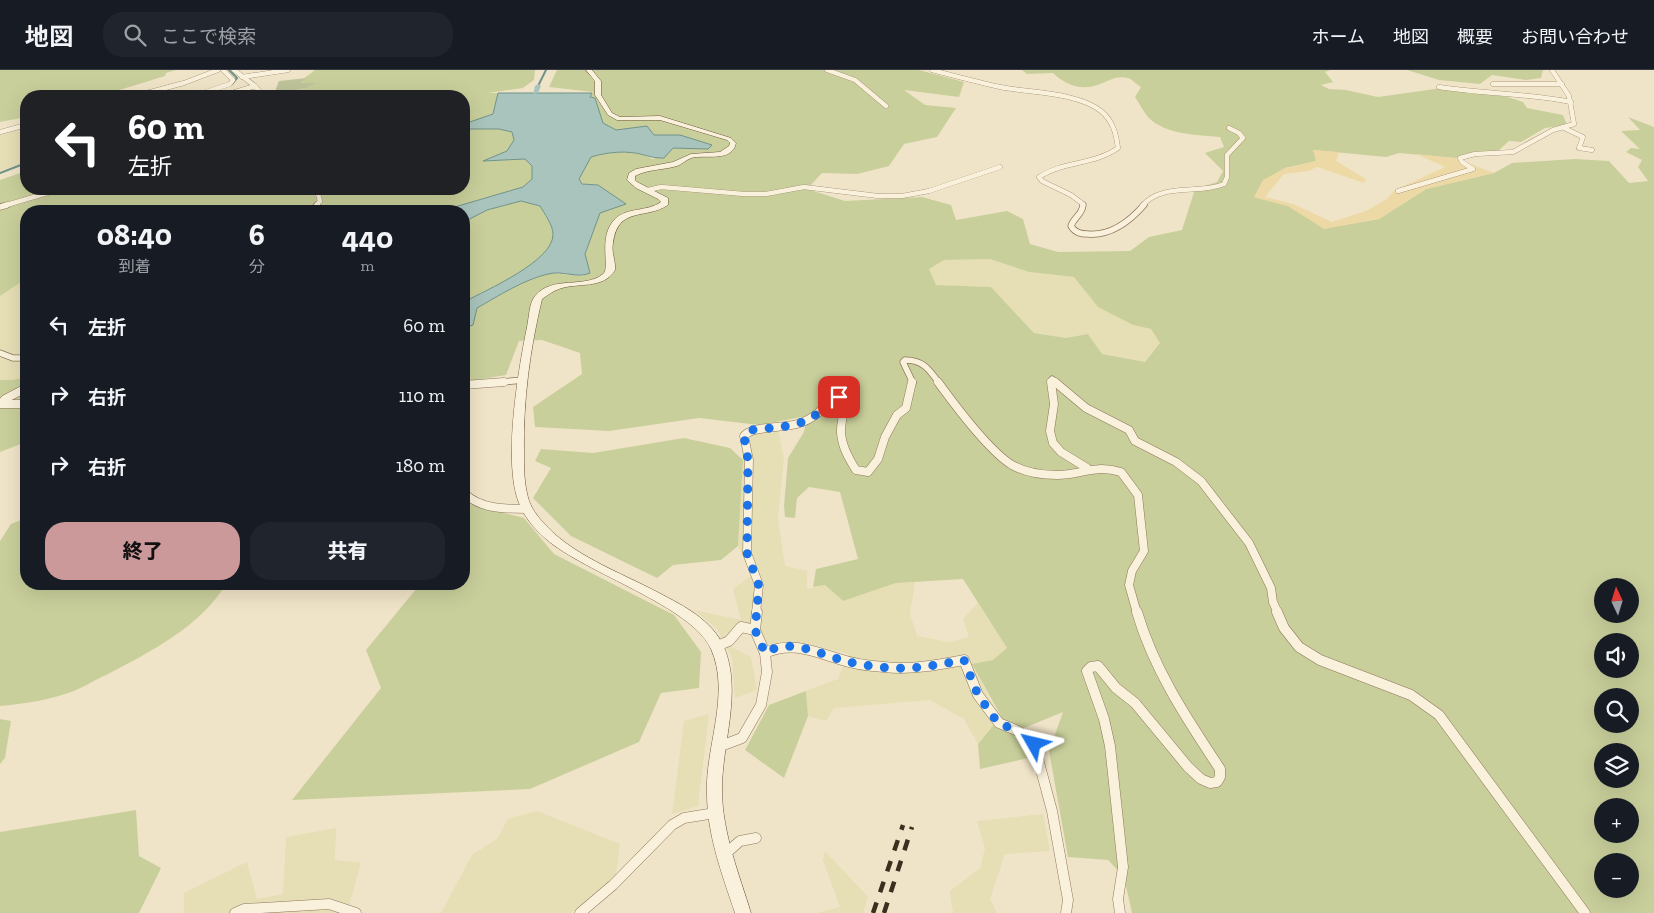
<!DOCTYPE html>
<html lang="ja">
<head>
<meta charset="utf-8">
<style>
	body { margin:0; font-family:"Zilla Slab","Noto Sans JP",serif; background:#20242c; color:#f1f3f6; height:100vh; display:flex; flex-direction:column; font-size:19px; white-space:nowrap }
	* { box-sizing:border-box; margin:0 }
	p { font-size:16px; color:#9ea1a6 }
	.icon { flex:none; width:28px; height:28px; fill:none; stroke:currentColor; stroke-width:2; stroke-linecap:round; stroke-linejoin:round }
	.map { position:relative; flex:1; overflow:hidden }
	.side { position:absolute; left:20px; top:135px; width:450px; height:385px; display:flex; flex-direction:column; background:#171b24; border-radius:20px; box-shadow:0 5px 20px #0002 }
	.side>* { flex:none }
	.guide { position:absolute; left:20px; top:20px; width:450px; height:105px; border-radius:20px; box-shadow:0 5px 20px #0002; background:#202124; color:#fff; overflow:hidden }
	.needle { width:32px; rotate:356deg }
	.tools { position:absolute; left:1594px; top:508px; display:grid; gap:10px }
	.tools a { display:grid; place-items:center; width:45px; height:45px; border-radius:50%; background:#171b24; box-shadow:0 5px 20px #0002; font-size:25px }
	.pin { position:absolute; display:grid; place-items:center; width:42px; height:42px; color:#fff; margin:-21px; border-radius:10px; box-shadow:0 2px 8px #0006 }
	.me { position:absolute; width:55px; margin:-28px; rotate:307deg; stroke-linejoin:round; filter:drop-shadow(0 0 4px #0008) }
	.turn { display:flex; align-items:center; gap:18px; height:105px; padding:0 25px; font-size:22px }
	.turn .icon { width:65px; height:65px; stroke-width:2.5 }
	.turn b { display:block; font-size:35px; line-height:42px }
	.eta { display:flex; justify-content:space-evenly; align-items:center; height:85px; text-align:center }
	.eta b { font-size:30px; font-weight:800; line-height:35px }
	.primary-button { display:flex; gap:10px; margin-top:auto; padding:10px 25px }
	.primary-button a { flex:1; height:58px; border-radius:20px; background:#cc999b; color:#111; font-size:20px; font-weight:800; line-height:58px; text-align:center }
	.primary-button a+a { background:#20242c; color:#f1f3f6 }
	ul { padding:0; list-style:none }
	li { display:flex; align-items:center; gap:15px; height:70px; padding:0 25px }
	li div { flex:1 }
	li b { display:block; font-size:19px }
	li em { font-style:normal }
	header { display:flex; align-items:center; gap:30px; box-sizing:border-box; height:70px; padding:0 25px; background:#171b24; border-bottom:1px solid #363941 }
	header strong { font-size:24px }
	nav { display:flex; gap:28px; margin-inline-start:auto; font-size:18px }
	.search { width:350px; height:45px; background:#20242c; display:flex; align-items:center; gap:12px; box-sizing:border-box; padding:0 18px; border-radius:20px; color:#9ea1a6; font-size:19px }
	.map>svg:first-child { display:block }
	.farmland { fill:#e6deb5 }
	.green { fill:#c9cf9b; fill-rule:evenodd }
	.sand { fill:#ecd9a5 }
	.cemetery { fill:#bfc49a }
	.water { fill:#a9c4bc; stroke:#6f938a }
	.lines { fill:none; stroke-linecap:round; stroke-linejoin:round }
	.stream { stroke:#6f938a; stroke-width:2 }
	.canal { fill:#a9c4bc; fill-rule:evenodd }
	.street-far3-casing { stroke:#8d765c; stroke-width:5 }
	.street-far2-casing { stroke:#8d765c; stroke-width:7 }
	.street-far1-casing { stroke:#8d765c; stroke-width:9 }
	.street-casing { stroke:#8d765c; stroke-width:11 }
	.secondary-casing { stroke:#6f573f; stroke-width:1 }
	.street-far3 { stroke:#faf1dc; stroke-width:4.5 }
	.street-far2 { stroke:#faf1dc; stroke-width:5.5 }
	.street-far1 { stroke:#faf1dc; stroke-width:8 }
	.street { stroke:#faf1dc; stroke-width:10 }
	.secondary { fill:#faf1dc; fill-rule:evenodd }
	.rail { stroke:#3d2e20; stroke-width:4.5; stroke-dasharray:11 11; stroke-linecap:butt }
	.route { stroke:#1a73e8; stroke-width:9; stroke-dasharray:0 16.2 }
</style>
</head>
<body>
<header>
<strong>地図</strong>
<div class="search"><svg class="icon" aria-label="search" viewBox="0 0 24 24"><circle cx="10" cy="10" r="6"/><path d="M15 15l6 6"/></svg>ここで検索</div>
<nav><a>ホーム</a><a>地図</a><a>概要</a><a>お問い合わせ</a></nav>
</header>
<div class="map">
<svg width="1654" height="843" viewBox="0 0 1654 843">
	<rect width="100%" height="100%" fill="#f0e4c8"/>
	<!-- farmland -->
	<g class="farmland">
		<polygon points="26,57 26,92 0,101 0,64"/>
		<polygon points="990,189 1029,202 1074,207 1098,237 1133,255 1151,259 1160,273 1145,292 1102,284 1088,264 1066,268 1034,263 991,217 936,215 928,199 944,190"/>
		<polygon points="26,209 26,307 13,310 0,310 0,226"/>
		<polygon points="778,359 784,389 778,449 785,496 807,501 807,519 825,515 843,531 896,513 915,512 910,544 917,566 949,572 969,567 963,549 978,533 1007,578 993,590 973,594 990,630 1001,646 978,674 964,649 930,630 834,638 826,651 808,646 806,621 838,609 848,584 805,573 765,574 740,555 731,577 751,587 757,620 735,628 732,588 717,559 694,540 741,550 733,519 751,506 738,476 743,390 740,362"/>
		<polygon points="709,644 698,736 672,744 684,651"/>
		<polygon points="537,741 620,774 616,805 571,843 441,843 472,785 497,769 508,749"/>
		<polygon points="1043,744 1050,781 1005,784 990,829 997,843 953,843 950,821 980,798 985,778 977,751"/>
		<polygon points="336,758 335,790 361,793 347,843 184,843 184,823 247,792 257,829 283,824 286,767"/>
		<polygon points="825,781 868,827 863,843 817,843 840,837 823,790"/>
	</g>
	<!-- green -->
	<g class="green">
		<polygon points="0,0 176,0 166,3 165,6 100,26 26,26 26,47 0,52"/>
		<polygon points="315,0 535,0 534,10 523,18 488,23 498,23 493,44 464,54 464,26 263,26 306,18 298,13"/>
		<path d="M557,0H919L964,12L959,27L904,20L925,35L956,38L937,67L904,74L889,96L857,104L822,103L807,119L845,131L922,127L951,135L956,150L1007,141L1023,149L1030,174L1058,182L1130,181L1149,167L1182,160L1195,119L1217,112L1223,101L1205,83L1224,77L1220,67C1198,65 1165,65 1148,47C1143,41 1139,33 1135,27L1141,17C1137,15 1132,9 1128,8C1116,5 1107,12 1097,15C1081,21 1064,14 1053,3L1027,4L1022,0H1331L1325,2L1333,12L1321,15L1329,19L1346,20L1378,27L1442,18L1508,27L1523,32L1527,38L1563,45L1567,55L1545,58L1521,72L1509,71L1497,82L1469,83L1455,88L1399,83L1386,87L1313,80L1317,91L1285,98L1254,127L1288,136L1324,158L1379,149L1426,119L1494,103L1512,93L1575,89L1609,91L1629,113L1648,111L1638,97L1642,90L1626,82L1631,78L1640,79L1621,61L1640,60L1628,47L1654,57V843H1132L1124,807L1108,790L1068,787L1049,681L1063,642L1024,658L1033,687L980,699L978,674L1001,646L972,594L993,590L1007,578L963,509L896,513L843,531L825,515L813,517L816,499L858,489L840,422L809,417L797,428L795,448L785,447L784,436L788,388L804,362L807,346L759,355L699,348L609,361L535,357L533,337L582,304L580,283L542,270L519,271L506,305L464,312V258L473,255L477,238L521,213L550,203L583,206L585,184L600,142L625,134L598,115L583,114L579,109L591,87C610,81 634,80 653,89L673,78L708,79L654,65L647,56L616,60L603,53L595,28L590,27L593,22L549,17ZM990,189L1029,202L1074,207L1098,237L1133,255L1151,259L1160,273L1145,292L1102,284L1088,264L1066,268L1034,263L991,217L936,215L929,199L944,190ZM1602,516H1630V544H1602ZM1602,571H1630V599H1602ZM1602,626H1630V654H1602ZM1602,681H1630V709H1602ZM1602,736H1630V764H1602ZM1602,791H1630V819H1602Z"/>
		<polygon points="1407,0 1543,0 1541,8 1526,10 1492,5 1480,14 1439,10"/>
		<polygon points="467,58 499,59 512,62 514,70 507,81 483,91 525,89 532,96 532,109 523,117 441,141 26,141 26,209 0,226 0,110 26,101 26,119 464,119 464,59"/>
		<path d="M521,131L540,136C544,144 553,155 553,164C553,192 486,220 464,232V152L487,140Z"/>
		<polygon points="26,307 26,372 0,382 0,310 13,310"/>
		<polygon points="684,368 730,378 743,390 738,476 721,490 673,495 657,508 571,466 533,428 551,398 535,391 541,379 593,383"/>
		<polygon points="464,433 524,448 554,484 674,545 701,582 699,618 661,623 639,672 530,719 292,730 381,618 366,580 417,518 410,514 464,514"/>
		<path d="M26,448V514H226C200,557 150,582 106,605C94,610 83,618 71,622C49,630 24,634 0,636V471L11,454Z"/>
		<polygon points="806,621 808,646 784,708 745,680 769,635"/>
		<polygon points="0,649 11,651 5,688 0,694"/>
		<polygon points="136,740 139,786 161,798 139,843 0,843 0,762"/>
	</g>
	<!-- sand -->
	<polygon class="sand" points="1313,80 1339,82 1336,91 1366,109 1364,113 1317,97 1308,101 1284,104 1265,127 1293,134 1332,152 1366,141 1387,129 1395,120 1445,97 1416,84 1455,88 1494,103 1426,119 1379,149 1324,159 1288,136 1254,127 1263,110 1285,98 1316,91"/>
	<!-- cemetery -->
	<polygon class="cemetery" points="307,8 299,13 315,13 306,18 274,24 279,11"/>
	<!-- water -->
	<path class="water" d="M498,23H592L590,27L595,28L603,53L616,60L647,56L654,65H680L712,75L708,79L673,78L664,88C655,88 652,87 644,85C628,80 607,82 591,87L579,109L582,114L598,115L626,134L600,143L585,184L590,203C577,209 563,200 548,204C523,210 500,225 477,238L473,255L464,258V232C486,220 554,191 553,164C553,155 544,143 540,136L521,131L487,140L464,152V141H441L523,117L532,109V96L525,89L483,91L507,81L514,70L512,62L499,59H464V54L493,44Z"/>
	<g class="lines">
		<!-- stream -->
		<g class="stream">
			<polyline points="229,0 237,8 232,14"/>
			<polyline points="538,16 546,0"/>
			<polyline points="0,103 26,93"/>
		</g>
		<!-- canal -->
		<polygon class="canal" points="538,14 541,16 538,23 533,24 535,16"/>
		<defs>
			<g id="street-far3">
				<polyline points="827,0 855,10 886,36"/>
				<path d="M932,0C955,6 977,12 1000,17C1029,23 1077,22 1101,41C1113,51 1116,63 1118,78C1094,95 1063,91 1039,107L1042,111L1071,125L1083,134V136"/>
				<polyline points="242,7 288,0"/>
				<polyline points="1493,14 1562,14"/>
				<polyline points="255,16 260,22 258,26"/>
				<path d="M1439,17C1483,24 1528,23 1571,32"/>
				<polyline points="135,26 184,13 218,0"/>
				<polyline points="194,26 230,14 233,10 223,0"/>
				<polyline points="222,26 255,16 234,0"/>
				<polyline points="1564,58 1583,67 1579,78 1592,80"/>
				<polyline points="0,62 26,55"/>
				<polyline points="648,120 661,117 744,124 766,124 804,117 878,126 902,126 929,121 1000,97"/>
				<polyline points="1398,121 1473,99 1462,92 1460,88 1475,84 1513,82 1553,60 1574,54 1569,26 1552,0"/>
				<polyline points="3,136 61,119"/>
				<polyline points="316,136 320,131 318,124 323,119"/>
				<path d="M1142,136C1163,112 1197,125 1224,114L1227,107V85L1243,68L1239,63L1229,58"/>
			</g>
			<g id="street-far2">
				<path d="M1083,135C1082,145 1074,147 1071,156C1075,163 1081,164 1088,164C1111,166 1130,151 1144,135"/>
				<polyline points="0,137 7,135"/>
				<polyline points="312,141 317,135"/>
				<polyline points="0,283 13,288 26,288"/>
				<polyline points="489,313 524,310"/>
				<path d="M913,313L903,292L905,290C923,290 929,299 939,313"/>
				<polyline points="1051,313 1052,309 1057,313"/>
			</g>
			<g id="street-far1">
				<path d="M938,312C954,334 989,381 1012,395C1026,403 1041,405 1057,405C1082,405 1093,394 1121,402L1138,425L1144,481L1132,501L1129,515L1137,543"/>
				<polyline points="1051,312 1054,334 1050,361 1053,373 1061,382 1087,398"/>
				<polyline points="1055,312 1086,338 1129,360 1135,371 1176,392 1201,411 1249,473 1271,518 1273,532 1278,543"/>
				<polyline points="464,315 504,312"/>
				<polyline points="26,318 5,329 1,334 26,334"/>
				<path d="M464,423C480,439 505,439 526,439"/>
				<path d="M756,543L759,515L747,483L749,390L744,366C752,356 783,358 797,354C804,352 812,348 818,343C826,336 826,328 837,325C849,337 840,349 841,363C842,377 849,389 856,400L868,402L878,389L885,367L897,345L906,338L912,312"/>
			</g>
			<g id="street">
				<polyline points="1277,542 1284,558 1299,577 1320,590 1411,625 1439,645 1585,843"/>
				<polyline points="717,576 729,571 741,557 755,560"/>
				<path d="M765,583C791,571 813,581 839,589C853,594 869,596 884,597C911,600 937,595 964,590L978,625L999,653L1018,661L1034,674L1052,741L1068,830L1066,843"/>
				<polyline points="718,677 742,668 761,635 767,602 765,583 755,560 757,542"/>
				<polyline points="724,785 740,771 756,768"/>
				<polyline points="235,843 244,839 329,834 356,843"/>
				<polyline points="580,843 613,815 672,755 684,748 715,743"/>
				<path d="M1120,843L1118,829L1123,797L1110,676L1104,649L1087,601L1091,597L1098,596L1116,618L1135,633L1188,697L1201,709L1210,713L1217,712L1220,707V699C1187,649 1154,600 1137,542"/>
			</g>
			<path id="secondary" d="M586,0H592L601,11V25L612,43L620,47L660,46L731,68L736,73C732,93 705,84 691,88C686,90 682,94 677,96C664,100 648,99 635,106V110L637,112L668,128V135C645,150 618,136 613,173C611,183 616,191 615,200C603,220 578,212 559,219C553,221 548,225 542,229C530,279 523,331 524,382C524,396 524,410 527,423C529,434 534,442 541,450C570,485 620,502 659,523C684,536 712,550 724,577C743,623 721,675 722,723C723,764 739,804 751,843H735C722,804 707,765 707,723C705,677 731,624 711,579C692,536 585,503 546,469C532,457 521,443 516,424C505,381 518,301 527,257C529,248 529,233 535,226C552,205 585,219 603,204C611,198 597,167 615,149C627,137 647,142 661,132L658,129L636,118L627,110L629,103L636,99L673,92L691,84L720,82L729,76L730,73L727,70L660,50H617L608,45L595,25V11Z"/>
		</defs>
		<!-- street-far3 casing -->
		<use href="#street-far3" class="street-far3-casing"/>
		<!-- street-far2 casing -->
		<use href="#street-far2" class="street-far2-casing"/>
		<!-- street-far1 casing -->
		<use href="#street-far1" class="street-far1-casing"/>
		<!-- street casing -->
		<use href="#street" class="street-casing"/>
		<!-- secondary casing -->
		<use href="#secondary" class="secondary-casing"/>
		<!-- street-far3 -->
		<use href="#street-far3" class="street-far3"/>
		<!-- street-far2 -->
		<use href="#street-far2" class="street-far2"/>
		<!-- street-far1 -->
		<use href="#street-far1" class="street-far1"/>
		<!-- street -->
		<use href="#street" class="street"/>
		<!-- secondary -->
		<use href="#secondary" class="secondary"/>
		<!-- rail -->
		<g class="rail">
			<polyline points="873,843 903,755"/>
			<polyline points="884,843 912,757"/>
		</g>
	</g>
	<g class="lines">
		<!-- route -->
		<path class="route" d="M839,327H830C825,332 823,338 818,343C801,358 774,357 752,360L747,362L744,366L748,390L747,483L759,516L755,560L765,583C791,566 822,586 849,592C863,595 881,598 895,598C918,599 941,594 964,590L978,625L998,653L1018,661L1034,674"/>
	</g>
</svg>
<div class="tools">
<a><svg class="needle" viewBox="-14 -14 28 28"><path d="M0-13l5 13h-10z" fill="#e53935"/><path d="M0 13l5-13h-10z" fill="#9ea1a6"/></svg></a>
<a><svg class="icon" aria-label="sound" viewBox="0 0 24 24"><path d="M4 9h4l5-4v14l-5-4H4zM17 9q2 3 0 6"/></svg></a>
<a><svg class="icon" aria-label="search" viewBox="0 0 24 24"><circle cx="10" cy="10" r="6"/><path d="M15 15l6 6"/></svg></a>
<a><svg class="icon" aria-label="layers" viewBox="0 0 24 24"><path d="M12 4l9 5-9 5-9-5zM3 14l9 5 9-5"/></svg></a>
<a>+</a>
<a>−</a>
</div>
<div class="pin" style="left:839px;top:327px;background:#d93025"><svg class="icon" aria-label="arrive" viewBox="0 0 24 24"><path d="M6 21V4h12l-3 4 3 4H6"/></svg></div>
<svg class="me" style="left:1034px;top:674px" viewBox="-20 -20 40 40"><path d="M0-17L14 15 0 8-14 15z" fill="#1a73e8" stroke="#fff" stroke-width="4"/></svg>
<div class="guide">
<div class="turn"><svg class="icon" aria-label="left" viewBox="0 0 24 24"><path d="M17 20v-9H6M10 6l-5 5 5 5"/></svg><div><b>60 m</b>左折</div></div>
</div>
<section class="side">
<div class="eta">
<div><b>08:40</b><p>到着</p></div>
<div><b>6</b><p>分</p></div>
<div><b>440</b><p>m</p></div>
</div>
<ul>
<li><svg class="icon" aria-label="left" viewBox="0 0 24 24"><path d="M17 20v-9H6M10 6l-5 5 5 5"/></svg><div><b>左折</b></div><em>60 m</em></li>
<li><svg class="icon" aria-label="right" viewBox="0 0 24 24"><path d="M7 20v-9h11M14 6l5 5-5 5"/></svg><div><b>右折</b></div><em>110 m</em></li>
<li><svg class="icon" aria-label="right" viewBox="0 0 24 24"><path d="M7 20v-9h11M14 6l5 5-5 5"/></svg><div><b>右折</b></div><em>180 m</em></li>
</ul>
<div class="primary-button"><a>終了</a><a>共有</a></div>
</section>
</div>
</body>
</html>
